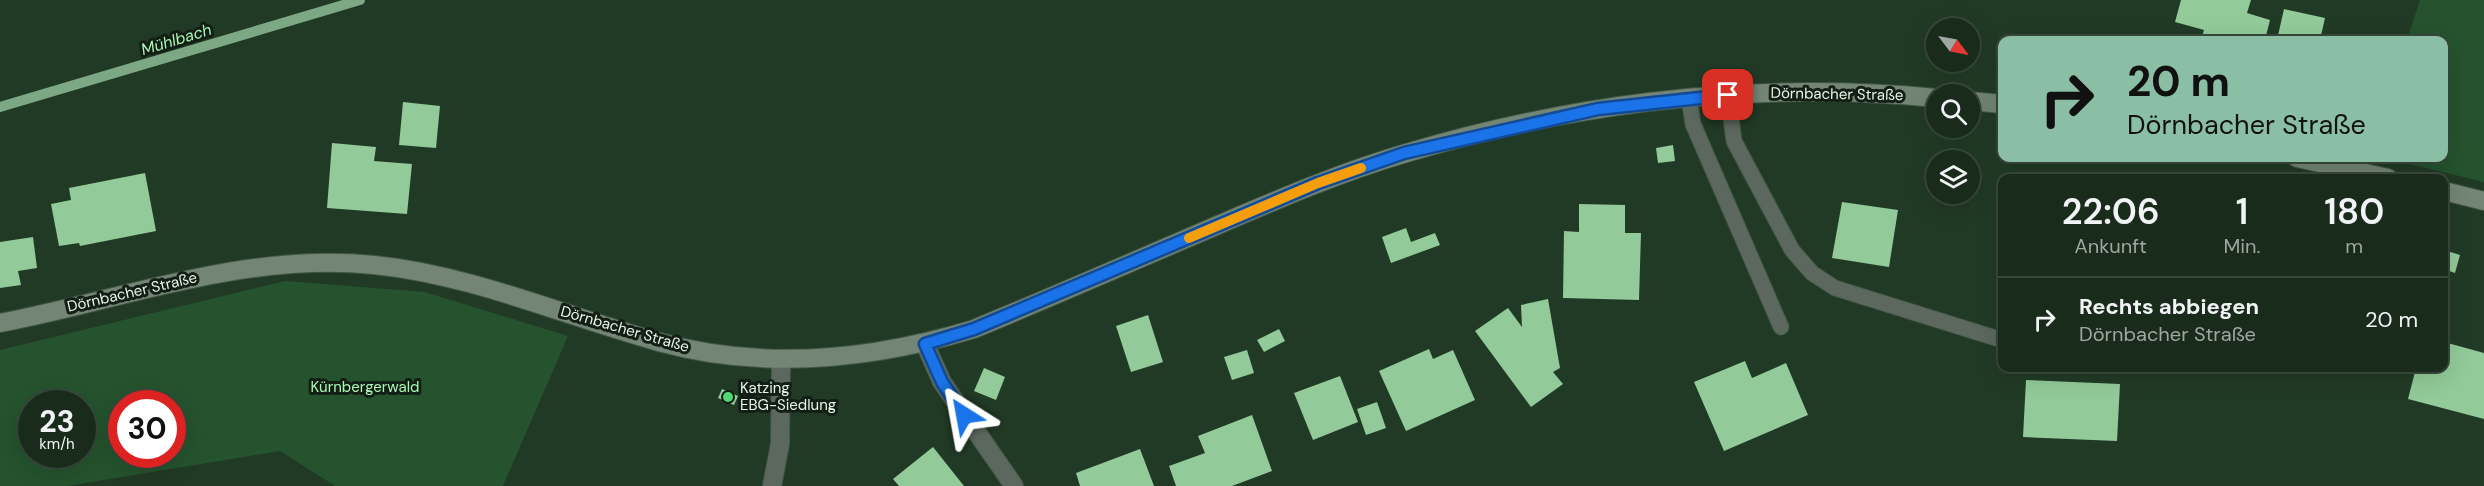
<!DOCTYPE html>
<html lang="de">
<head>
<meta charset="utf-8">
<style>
	body { margin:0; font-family:"DM Sans",sans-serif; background:#223425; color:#f1f3f6; height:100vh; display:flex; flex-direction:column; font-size:22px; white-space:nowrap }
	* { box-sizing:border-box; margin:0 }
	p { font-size:20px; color:#9fa7a3 }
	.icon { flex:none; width:33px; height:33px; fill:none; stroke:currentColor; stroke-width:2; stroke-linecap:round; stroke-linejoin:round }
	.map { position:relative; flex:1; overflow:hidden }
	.side { position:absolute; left:1998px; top:174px; width:450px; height:198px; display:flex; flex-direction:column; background:#192c1c; border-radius:12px; box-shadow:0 6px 24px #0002,0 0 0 2px #37483b }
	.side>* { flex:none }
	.top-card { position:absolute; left:1998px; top:36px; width:450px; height:126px; border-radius:12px; box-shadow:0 6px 24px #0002,0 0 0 2px #37483b; background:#8abfa5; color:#111; overflow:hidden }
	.needle { width:39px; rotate:122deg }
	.buttons { position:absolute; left:1926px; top:18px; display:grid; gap:12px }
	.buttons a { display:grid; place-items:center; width:54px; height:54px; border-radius:50%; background:#192c1c; box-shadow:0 6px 24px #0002,0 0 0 2px #37483b; font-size:30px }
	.speed { position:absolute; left:18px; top:390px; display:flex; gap:12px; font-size:30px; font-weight:700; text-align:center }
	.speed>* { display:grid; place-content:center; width:78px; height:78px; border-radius:50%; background:#192c1c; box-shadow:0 6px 24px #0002,0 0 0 2px #37483b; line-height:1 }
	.speed small { font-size:15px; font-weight:400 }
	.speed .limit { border:9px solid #d22; background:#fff; color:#111 }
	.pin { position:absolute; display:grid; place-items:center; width:51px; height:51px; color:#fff; margin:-26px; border-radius:12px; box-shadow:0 3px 9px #0006 }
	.me { position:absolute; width:66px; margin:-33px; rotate:326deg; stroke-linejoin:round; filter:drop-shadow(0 0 4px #0008) }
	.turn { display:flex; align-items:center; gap:21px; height:126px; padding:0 30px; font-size:27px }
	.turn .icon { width:78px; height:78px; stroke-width:2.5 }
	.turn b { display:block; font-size:42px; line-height:51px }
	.eta { display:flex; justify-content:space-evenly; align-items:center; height:102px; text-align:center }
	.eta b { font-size:36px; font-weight:600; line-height:42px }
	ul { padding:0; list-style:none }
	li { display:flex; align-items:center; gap:18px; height:84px; padding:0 30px; border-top:2px solid #37483b }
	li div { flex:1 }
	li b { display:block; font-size:22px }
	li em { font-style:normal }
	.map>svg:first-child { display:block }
	.green { fill:#24532d; fill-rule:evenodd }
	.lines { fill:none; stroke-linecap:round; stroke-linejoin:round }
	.stream { stroke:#7da884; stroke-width:10 }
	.building { fill:#92ca99 }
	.lane-casing { stroke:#415844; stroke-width:17 }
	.street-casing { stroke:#415844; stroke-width:20 }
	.secondary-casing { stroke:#415844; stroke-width:20 }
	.lane { stroke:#5c685e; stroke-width:15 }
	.street { stroke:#5c685e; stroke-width:18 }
	.secondary { stroke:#738575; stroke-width:18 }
	.route-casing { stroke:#114b97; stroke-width:15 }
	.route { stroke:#1a73e8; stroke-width:10 }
	.slow { stroke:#f59e0b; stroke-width:10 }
	.poi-dot { fill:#54d672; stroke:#131e14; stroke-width:2 }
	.labels { text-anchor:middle; stroke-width:6; stroke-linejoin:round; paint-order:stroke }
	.street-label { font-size:15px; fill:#e6f5e8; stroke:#131e14 }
	.park-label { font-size:15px; fill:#a8f7b4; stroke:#131e14 }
	.poi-label { font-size:15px; fill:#e6f5e8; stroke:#131e14; text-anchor:start }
	.water-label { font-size:16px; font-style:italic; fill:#a7f6b3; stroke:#131e14 }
</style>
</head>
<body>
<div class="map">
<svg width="2484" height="486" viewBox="0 0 2484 486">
	<rect width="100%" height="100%" fill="#213a25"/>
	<!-- green -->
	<g class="green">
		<polygon points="2420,0 2484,0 2484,182 2385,158 2444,158 2444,40 2407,40"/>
		<path d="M285,281L425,292L568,336L503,486H335L280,451L67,486H0V350ZM32,404H82V454H32ZM122,404H172V454H122Z"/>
	</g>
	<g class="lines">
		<!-- stream -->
		<polyline class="stream" points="0,107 360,0"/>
	</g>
	<!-- building -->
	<g class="building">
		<polygon points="2181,0 2251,0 2247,13 2270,20 2265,40 2201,40 2204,30 2175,22"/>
		<polygon points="2284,9 2325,18 2320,40 2277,40"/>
		<polygon points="403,102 440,106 436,148 399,145"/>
		<polygon points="332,143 376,147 374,161 412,164 407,214 327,208"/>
		<polygon points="1673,145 1675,161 1658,163 1656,148"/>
		<polygon points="145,173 156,231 80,246 79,243 59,246 51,204 71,200 69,188"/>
		<polygon points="1842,202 1898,210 1889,267 1832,258"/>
		<polygon points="1579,204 1625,205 1625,233 1641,233 1639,300 1563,298 1564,231 1579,232"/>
		<polygon points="1406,228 1411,242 1435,233 1440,245 1391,263 1382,237"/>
		<polygon points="33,237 37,268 18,271 21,285 0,288 0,242"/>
		<polygon points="2444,250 2460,255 2455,273 2444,269"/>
		<polygon points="1548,299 1560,368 1553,372 1563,384 1531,407 1475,331 1508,308 1522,327 1521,305"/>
		<polygon points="1148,315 1163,362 1131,372 1116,326"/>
		<polygon points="1279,329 1285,341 1264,352 1257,340"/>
		<polygon points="2444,342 2484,353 2484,419 2408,399 2416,368 2444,368"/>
		<polygon points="1429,349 1433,359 1453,350 1475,400 1406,431 1379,371"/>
		<polygon points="1247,350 1254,373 1232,380 1224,357"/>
		<polygon points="1745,361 1752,378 1786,363 1808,415 1724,451 1694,382"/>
		<polygon points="984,368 1005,377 996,400 974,391"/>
		<polygon points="1340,376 1358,422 1313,440 1294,393"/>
		<polygon points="2026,380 2120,384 2117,441 2023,437"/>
		<polygon points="722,389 738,396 734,405 718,398"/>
		<polygon points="1377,402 1386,428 1366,435 1357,409"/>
		<polygon points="1252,415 1272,471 1232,486 1176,486 1169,466 1205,453 1198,436"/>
		<polygon points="933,447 964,486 899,486 893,479"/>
		<polygon points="1140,449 1154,486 1080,486 1076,473"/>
	</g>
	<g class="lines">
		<defs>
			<g id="lane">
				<polyline points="1728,95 1734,141 1792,250 1812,273 1835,288 2002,340"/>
				<polyline points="1689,97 1693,124 1781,327"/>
			</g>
			<g id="street">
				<polyline points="925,344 942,382 1014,486"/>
				<polyline points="772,486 780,444 781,360"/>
			</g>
			<g id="secondary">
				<polyline points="1970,101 2002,104"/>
				<polyline points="2297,158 2388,178"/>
				<polyline points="2444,191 2484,201"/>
				<path d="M0,323C125,299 245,252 374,265C473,275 564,316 659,342C764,371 871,360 974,329C1049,298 1123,266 1197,234C1265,205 1332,175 1403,154C1576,102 1757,81 1936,98"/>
			</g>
		</defs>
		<!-- lane casing -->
		<use href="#lane" class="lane-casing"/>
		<!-- street casing -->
		<use href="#street" class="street-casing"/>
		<!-- secondary casing -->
		<use href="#secondary" class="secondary-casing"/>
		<!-- lane -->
		<use href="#lane" class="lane"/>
		<!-- street -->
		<use href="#street" class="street"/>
		<!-- secondary -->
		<use href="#secondary" class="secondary"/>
	</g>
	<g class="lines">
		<defs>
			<polyline id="route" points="964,415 942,382 925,344 974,329 1318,183 1404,153 1598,109 1728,95"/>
		</defs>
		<!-- route casing -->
		<use href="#route" class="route-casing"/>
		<!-- route -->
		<use href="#route" class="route"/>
		<!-- slow -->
		<polyline class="slow" points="1189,238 1318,183 1361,168"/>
	</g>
	<!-- markers -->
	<circle class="poi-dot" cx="728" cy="397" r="6"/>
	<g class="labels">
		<!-- street labels -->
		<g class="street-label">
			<text transform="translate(1837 94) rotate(1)" y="5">Dörnbacher Straße</text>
			<text transform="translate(132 292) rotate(-13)" y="5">Dörnbacher Straße</text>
			<text transform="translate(625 329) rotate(16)" y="5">Dörnbacher Straße</text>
		</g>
		<!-- park labels -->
		<g class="park-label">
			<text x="365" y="392">Kürnbergerwald</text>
		</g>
		<!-- poi labels -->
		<g class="poi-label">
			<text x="740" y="393">Katzing<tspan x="740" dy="17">EBG-Siedlung</tspan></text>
		</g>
		<!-- water labels -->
		<g class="water-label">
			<text transform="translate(176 39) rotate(-17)" y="6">Mühlbach</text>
		</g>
	</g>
</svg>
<div class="buttons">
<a><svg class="needle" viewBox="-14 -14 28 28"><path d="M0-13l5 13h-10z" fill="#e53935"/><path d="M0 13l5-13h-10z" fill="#9fa7a3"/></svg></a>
<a><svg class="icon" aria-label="search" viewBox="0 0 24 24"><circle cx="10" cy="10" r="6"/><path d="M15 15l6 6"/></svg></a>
<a><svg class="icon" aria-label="layers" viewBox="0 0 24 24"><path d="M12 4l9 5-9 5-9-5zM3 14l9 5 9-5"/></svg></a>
</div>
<div class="speed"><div>23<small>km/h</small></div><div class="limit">30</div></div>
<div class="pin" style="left:1728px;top:95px;background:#d93025"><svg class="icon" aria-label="arrive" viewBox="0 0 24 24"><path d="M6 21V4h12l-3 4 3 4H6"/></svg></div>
<svg class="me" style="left:964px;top:415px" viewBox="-20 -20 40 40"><path d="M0-17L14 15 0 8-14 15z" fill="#1a73e8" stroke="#fff" stroke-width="4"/></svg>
<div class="top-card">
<div class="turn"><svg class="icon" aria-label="right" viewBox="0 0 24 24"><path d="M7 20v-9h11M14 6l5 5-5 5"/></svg><div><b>20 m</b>Dörnbacher Straße</div></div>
</div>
<section class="side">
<div class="eta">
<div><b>22:06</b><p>Ankunft</p></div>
<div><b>1</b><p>Min.</p></div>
<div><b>180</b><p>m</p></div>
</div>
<ul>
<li><svg class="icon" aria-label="right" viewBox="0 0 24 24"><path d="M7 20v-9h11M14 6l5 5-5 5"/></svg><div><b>Rechts abbiegen</b><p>Dörnbacher Straße</p></div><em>20 m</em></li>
</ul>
</section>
</div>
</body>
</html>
